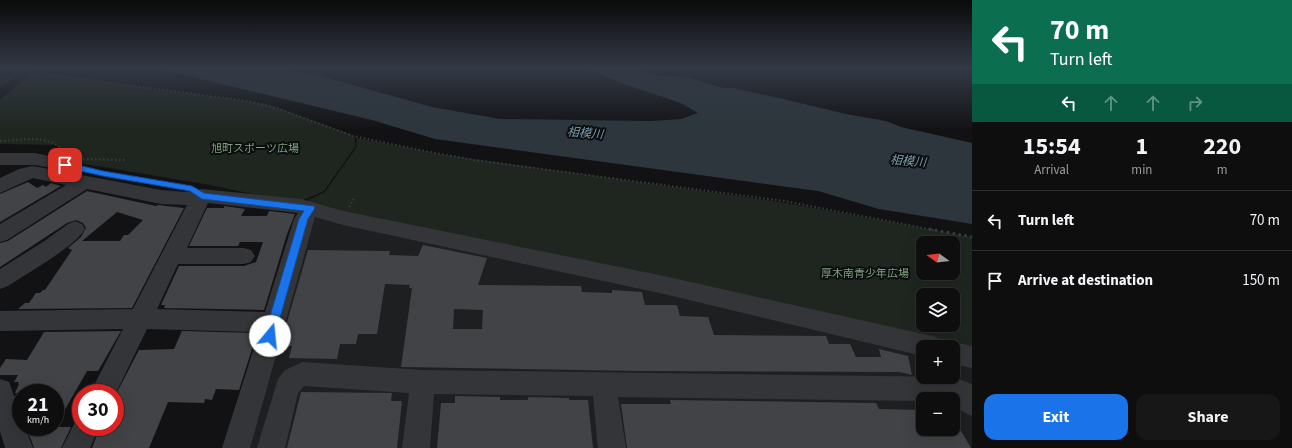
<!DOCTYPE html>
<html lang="en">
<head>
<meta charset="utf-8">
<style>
	body { margin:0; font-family:"Source Sans 3","Noto Sans JP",sans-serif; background:#171718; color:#f1f3f6; height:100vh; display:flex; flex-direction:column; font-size:15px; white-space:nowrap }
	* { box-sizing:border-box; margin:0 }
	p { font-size:13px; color:#9b9c9e }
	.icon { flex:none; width:22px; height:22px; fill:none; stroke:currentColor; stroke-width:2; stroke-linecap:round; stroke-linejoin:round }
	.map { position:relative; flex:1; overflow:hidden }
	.details { display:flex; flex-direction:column; background:#0e0e0f; width:320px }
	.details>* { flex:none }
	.guide { background:#0b6e4f; color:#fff; overflow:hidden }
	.needle { width:26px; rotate:285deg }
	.controls { position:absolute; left:916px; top:236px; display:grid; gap:8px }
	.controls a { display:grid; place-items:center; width:44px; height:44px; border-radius:8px; background:#0e0e0f; box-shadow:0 4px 16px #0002,0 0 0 1px #2e2e2f; font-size:20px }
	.speed { position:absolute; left:12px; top:384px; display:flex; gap:8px; font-size:20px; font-weight:700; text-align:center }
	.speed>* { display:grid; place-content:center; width:52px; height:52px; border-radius:50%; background:#0e0e0f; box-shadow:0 4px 16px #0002,0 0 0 1px #2e2e2f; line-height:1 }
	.speed small { font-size:10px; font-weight:400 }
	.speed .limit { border:6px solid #d22; background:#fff; color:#111 }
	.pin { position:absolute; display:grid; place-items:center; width:34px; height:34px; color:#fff; margin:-17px; border-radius:8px; box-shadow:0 2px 6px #0006 }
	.me { position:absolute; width:44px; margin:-22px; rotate:17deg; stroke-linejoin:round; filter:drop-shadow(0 0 3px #0008) }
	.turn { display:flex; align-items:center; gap:14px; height:84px; padding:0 12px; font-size:18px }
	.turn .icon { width:52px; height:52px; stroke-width:2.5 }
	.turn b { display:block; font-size:28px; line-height:34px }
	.lanes { display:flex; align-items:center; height:38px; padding:0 12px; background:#0003; justify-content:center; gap:20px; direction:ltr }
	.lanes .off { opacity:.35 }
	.eta { display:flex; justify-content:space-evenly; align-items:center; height:68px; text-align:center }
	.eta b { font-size:24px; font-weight:700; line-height:28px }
	.button { display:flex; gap:8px; margin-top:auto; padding:8px 12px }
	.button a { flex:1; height:46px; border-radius:12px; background:#1a73e8; color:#fff; font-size:16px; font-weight:700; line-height:46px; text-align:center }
	.button a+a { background:#171718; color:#f1f3f6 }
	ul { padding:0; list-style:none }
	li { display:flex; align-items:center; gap:12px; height:60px; padding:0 12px; border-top:1px solid #2e2e2f }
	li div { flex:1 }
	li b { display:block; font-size:15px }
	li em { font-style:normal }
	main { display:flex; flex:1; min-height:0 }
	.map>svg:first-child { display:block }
	.built { fill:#1e1f21; fill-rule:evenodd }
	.green { fill:#1f261f; fill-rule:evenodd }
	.water { fill:#2c363c }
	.building { fill:#414347; fill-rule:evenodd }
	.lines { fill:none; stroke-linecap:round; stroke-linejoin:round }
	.path-far1 { stroke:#3a3c40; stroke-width:2; stroke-dasharray:1.5 2.5; stroke-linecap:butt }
	.path { stroke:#3a3c40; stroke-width:3; stroke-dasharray:2.5 3.5; stroke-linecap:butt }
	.minor { fill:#343539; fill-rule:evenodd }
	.route { fill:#1a73e8; stroke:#114b97 }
	.labels { text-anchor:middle; stroke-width:4; stroke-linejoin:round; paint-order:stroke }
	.park-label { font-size:11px; fill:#7d9e7c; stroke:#0d0e0f }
	.water-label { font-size:12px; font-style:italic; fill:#7c9cae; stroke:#0d0e0f }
</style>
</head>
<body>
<main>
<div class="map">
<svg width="972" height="448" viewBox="0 0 972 448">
	<rect width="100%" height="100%" fill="#121214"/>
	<!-- built -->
	<path class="built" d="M315,216L500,256L923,353V377H953V360L972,364V448H240ZM923,399H953V429H923Z"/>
	<!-- green -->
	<g class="green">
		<polygon points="0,69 23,72 0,88"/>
		<path d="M33,72L267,104L350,134L355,137V147L324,191L299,202L280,200L210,185L73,162L56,145L0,144V99C12,91 21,80 33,72Z"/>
		<path d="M357,138L445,155L780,202L972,237V352L308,204V200L325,192L356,148ZM923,243H953V273H923ZM923,295H953V325H923Z"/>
	</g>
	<!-- water -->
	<polygon class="water" points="150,67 249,67 270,71 275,70 276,67 282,67 283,70 317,75 432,107 500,119 651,121 681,119 698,113 681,103 627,85 582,67 631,67 655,75 687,77 723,88 733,88 779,98 846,114 886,121 901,127 972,143 972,224 879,209 818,191 435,139 372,120"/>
	<!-- building -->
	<g class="building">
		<polygon points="28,182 37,188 43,185 46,187 51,183 61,186 0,222 0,194"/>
		<path d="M87,191L156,206L158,205L184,208L132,308L18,309L25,303H29L36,293H40L43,290H45L72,250L68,248L81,237L86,228L83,223L76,220L67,223L0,267V243L8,241ZM117,212L143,220L128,235H124L120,241H82Z"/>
		<polygon points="224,206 245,209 241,216 267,216 269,211 295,214 287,234 264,310 164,308 165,305 161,305 179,266 244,266 256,262 263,242 240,242 238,246 189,246 207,208 224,208"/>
		<path d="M423,245L487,258L478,285L581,286L582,292L612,293V290L642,292L645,305H677L680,316L708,317L714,335L826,336L829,344H850L856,357H881L879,349L908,356L912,375L899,372L637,371L401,367L412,288H409L410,285L385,284L377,334H358L356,344H340L337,359L289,358L292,346H280L308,250L390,251L389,255L418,256ZM454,309L483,310L482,329H453Z"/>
		<polygon points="121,331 98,371 87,371 55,427 55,393 15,393 19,384 18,384 19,382 14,382 18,375 0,375 0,368 6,359 27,360 44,332"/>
		<polygon points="182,331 257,333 239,390 216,389 212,400 205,399 204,403 168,402 149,448 92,448 100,427 115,427 115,396 139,350 174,349"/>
		<polygon points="301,392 392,393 391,401 402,401 397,448 287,448"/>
		<polygon points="455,396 500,397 500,400 528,400 528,397 569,398 569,400 588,400 593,448 437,448 441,403 455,403"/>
		<polygon points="670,400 876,403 879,409 923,410 923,429 960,429 971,448 627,448 621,404 671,404"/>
		<polygon points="33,427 71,427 61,448 34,448 29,434"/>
	</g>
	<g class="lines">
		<!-- path-far1 -->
		<g class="path-far1">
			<polyline points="0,68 248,101 279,109 353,136 420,150 474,160 784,201 934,230"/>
			<path d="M0,141C28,140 53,132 71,159L67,163"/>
			<polyline points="71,159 125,160"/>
			<polyline points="349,207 355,197"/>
		</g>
		<!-- path -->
		<polyline class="path" points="929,229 972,237"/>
		<!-- minor -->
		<g class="minor">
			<polygon points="0,153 35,153 58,158 61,162 58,166 52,168 35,165 0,165"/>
			<path d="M33,166L161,190L185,192L202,189L301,199L343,211L664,276L932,336L940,339L944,347L953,342L972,346V368L953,364V347H923V356L664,294L343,225L315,217L250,448H222L259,332L147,329L115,395V393H90L123,329L0,331V311L133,309L187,205L161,204L87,189L7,240L0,242V224L66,185L33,178L0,193V178L19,169ZM208,203L298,213L294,219L265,312L157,309L178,264H244L251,262L255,256L251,250L244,248H187Z"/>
			<path d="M75,221L82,224L85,229C76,246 26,274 8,286L0,289V269L43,242L68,224Z"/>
			<polygon points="303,362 423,370 954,377 972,384 972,416 963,412 953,401 953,399 923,399 923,401 618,397 626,448 598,448 593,396 434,394 430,448 402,448 409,393 304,386 298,393 285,448 257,448 278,379 285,370"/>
			<polygon points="0,379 9,382 21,415 21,427 25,427 33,448 5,448 0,431"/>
			<polygon points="81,416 81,427 99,427 90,448 62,448 77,418"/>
		</g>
	</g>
	<!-- sky -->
	<linearGradient id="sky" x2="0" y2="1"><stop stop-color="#0a0a0b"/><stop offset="0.52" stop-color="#333945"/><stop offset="1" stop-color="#333945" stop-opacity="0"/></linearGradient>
	<rect width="972" height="130" fill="url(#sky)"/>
	<!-- route -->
	<polygon class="route" points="65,162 103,171 192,186 204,193 314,206 315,208 308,219 274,339 270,341 266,339 264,336 299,219 304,211 202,199 190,191 103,176 62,167 61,165 62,163"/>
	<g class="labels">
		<!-- park labels -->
		<g class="park-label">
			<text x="255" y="152">旭町スポーツ広場</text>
			<text x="865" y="277">厚木南青少年広場</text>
		</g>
		<!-- water labels -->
		<g class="water-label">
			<text transform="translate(585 133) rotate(5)" y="4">相模川</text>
			<text transform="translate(908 161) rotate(5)" y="4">相模川</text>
		</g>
	</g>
</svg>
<div class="controls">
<a><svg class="needle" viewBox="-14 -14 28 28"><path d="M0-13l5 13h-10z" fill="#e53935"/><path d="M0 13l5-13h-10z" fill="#9b9c9e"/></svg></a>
<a><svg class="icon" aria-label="layers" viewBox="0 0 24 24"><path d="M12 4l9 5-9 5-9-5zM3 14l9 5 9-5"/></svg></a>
<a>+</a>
<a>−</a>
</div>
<div class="speed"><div>21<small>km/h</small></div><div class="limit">30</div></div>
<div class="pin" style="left:65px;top:165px;background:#d93025"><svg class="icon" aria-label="arrive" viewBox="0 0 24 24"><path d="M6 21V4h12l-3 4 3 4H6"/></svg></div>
<svg class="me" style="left:270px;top:336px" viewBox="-20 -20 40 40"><circle r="19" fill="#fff"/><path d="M0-13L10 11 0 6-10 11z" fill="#1a73e8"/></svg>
</div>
<section class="details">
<div class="guide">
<div class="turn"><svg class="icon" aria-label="left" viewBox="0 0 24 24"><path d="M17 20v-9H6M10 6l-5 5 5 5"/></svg><div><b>70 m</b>Turn left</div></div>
<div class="lanes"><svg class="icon" aria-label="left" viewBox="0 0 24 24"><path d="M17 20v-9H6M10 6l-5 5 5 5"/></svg><svg class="icon off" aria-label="ahead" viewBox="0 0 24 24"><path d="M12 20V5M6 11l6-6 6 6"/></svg><svg class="icon off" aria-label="ahead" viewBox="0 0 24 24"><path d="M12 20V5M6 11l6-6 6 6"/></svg><svg class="icon off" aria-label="right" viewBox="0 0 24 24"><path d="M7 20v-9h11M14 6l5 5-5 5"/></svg></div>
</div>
<div class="eta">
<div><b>15:54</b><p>Arrival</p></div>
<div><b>1</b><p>min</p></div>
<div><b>220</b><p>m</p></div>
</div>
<ul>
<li><svg class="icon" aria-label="left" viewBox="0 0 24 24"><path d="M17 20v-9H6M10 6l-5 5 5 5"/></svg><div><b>Turn left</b></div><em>70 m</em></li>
<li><svg class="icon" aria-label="arrive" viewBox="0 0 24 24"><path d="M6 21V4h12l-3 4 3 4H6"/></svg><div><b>Arrive at destination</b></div><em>150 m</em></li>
</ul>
<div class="button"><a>Exit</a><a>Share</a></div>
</section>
</main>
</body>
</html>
